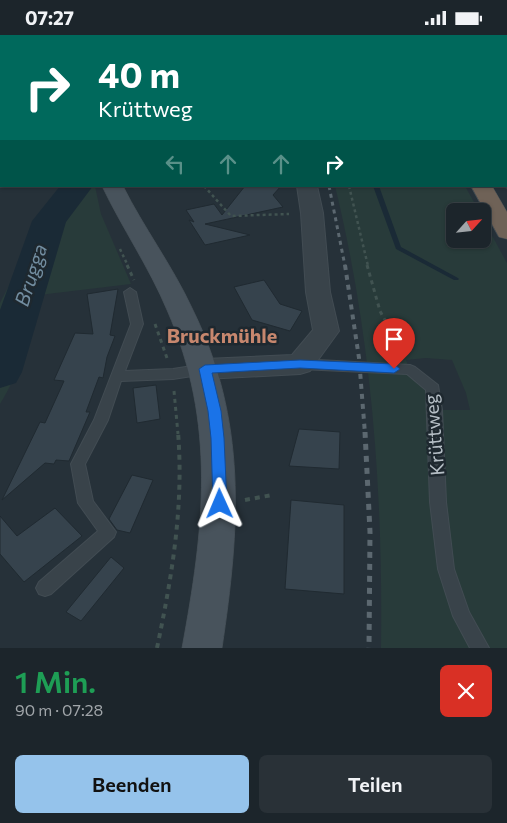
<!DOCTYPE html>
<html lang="de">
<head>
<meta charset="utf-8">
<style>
	body { margin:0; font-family:Commissioner,sans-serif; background:#293137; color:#f1f3f6; height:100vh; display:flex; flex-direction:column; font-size:19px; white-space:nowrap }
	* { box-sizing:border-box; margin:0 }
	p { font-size:16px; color:#a0a5a9 }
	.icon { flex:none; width:28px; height:28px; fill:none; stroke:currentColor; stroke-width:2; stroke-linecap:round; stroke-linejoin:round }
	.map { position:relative; height:613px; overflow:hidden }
	.drawer { display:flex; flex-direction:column; background:#1c252b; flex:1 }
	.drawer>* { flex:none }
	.guide { position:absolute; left:0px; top:0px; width:508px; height:152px; box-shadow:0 1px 4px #0004,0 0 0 1px #3a4247; background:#00695c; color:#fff; overflow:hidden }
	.needle { width:32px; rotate:63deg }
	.fabs { position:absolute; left:446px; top:168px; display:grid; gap:10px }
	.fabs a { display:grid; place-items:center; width:45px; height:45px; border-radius:8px; background:#1c252b; box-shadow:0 1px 4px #0004,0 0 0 1px #3a4247; font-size:25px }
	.pin { position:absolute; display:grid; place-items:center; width:42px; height:42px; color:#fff; margin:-51px -21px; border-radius:50% 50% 50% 0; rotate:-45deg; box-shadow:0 0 5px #0007 }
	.pin .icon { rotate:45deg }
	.me { position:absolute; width:55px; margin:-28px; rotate:359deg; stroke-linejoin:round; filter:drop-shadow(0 0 4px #0008) }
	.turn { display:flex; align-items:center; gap:18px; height:105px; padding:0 15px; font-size:22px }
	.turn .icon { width:65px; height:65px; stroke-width:2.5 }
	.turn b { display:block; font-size:35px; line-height:42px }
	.lanes { display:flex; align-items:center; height:48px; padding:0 15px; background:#0003; justify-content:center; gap:25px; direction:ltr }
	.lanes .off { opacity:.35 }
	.round { display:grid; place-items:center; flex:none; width:52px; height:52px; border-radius:8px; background:#293137 }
	.overview { display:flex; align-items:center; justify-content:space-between; height:85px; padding:0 15px }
	h1 { font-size:30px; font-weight:600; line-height:38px; color:#1e9e55 }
	.button { display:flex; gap:10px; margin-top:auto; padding:10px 15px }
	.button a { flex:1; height:58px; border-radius:8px; background:#95c3eb; color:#111; font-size:20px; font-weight:600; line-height:58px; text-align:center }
	.button a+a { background:#293137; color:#f1f3f6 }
	.status { display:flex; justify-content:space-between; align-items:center; height:35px; padding:0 25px; background:#1c252b; direction:ltr }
	.status svg { height:14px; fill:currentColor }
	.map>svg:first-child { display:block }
	.green { fill:#283b3a; fill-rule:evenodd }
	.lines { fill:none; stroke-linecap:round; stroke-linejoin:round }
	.stream { fill:#1a2a36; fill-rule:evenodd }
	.river { fill:#1a2a36; fill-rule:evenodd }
	.building { fill:#36434d; stroke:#202a31 }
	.lane-casing { stroke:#424c53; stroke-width:2 }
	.street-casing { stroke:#424c53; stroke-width:2 }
	.secondary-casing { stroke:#424c53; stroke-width:1 }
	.highway-casing { stroke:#444e55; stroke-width:1 }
	.path-far2 { stroke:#415351; stroke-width:2.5; stroke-dasharray:3 3; stroke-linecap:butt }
	.path-far1 { stroke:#415351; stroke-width:3; stroke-dasharray:4 4; stroke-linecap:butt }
	.path { stroke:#415351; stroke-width:4; stroke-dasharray:5 5; stroke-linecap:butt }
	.lane { fill:#39434a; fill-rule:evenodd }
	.street { fill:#39434a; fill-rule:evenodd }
	.secondary { fill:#48535c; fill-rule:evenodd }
	.highway { fill:#6f6257; fill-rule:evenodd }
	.rail-far2 { stroke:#5c6870; stroke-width:3; stroke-dasharray:4 4; stroke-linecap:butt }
	.rail-far1 { stroke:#5c6870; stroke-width:4; stroke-dasharray:5 5; stroke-linecap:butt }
	.rail { stroke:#5c6870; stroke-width:5; stroke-dasharray:6 6; stroke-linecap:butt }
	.route { fill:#1a73e8; stroke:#114b97 }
	.labels { text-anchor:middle; stroke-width:5; stroke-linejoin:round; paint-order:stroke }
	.street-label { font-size:19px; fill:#b5bec5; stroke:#1e282f }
	.water-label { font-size:20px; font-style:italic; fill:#728da0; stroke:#1e282f }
	.neighbourhood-label { font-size:20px; font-weight:bold; fill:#c7876e; stroke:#1e282f }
</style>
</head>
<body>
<div class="status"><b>07:27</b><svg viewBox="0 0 49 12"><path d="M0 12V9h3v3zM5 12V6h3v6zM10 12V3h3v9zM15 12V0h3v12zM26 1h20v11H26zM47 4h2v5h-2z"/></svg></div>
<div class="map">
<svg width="507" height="613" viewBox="0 0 507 613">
	<rect width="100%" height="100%" fill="#263139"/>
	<!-- green -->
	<g class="green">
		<path d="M64,151H95L101,179L131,249L39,260C29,298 21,336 0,369V268L45,179Z"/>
		<path d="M335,151H465L479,176H455V204H482L483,184L507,228V613H381C383,458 372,303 335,151ZM426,323L452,325L466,358L470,375H436L433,353L410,335L406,325Z"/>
	</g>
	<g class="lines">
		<!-- stream -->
		<g class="stream">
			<rect x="314" y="0" width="4" height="1"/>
			<polygon points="373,151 379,151 401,212 458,243 459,244 458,245 454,245 396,214"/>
		</g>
		<!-- river -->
		<g class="river">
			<polygon points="221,0 245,0 245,1 222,1"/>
			<polygon points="60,151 93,151 66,187 22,337 16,348 0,353 0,275 32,186"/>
		</g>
	</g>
	<!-- building -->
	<g class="building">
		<polygon points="245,151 281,151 273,160 283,172 205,189 250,200 205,210 189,185 194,187 186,175 214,169 222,180"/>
		<polygon points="264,245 280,269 302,276 290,296 252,285 234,252"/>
		<polygon points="118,254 110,300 115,301 107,322 103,343 99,342 86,377 90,377 69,426 56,425 54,429 45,428 2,465 40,387 45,388 64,346 54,345 75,298 93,299 87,259"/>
		<polygon points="156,350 160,384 137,388 133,353"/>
		<polygon points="299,394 340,397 339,434 289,431"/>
		<polygon points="132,440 153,445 130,498 117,495 109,484"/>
		<polygon points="291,465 344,470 344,559 285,554"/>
		<polygon points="55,473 82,501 24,547 0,519 0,481 17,501"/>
		<polygon points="111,522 124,533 81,586 66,577"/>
	</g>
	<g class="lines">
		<defs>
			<g id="lane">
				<polygon points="130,253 136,257 143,289 125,336 173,334 205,329 210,331 212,334 210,337 205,339 173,344 121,346 108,385 85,429 93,466 116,497 114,502 51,559 45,561 39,559 36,553 39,547 98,496 78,468 71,429 94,385 131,289 124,257"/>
				<polygon points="300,324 410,330 415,332 438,350 442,375 446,467 454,534 469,577 489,613 470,613 453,581 438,534 430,467 426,355 407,339 300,334 295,332 294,329 295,326"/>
			</g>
			<g id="street">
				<polygon points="0,20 1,21 1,30 0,30"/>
				<rect x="0" y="89" width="1" height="10"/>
				<polygon points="297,151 317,151 323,178 330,257 339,296 310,336 300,339 205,344 195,341 191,334 195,327 205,324 292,320 313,295 306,257 301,178"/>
			</g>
			<g id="secondary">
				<rect x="117" y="0" width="14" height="1"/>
				<path d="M102,151H123C144,193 172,230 192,273C248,386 240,492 222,613H182C204,494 217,389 167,275C149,232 122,193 102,151Z"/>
			</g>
			<g id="highway">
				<rect x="424" y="0" width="14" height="1"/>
				<polygon points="506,140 507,140 507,153 499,151 506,151"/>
				<polygon points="471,151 492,151 507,177 507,204 499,202"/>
			</g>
		</defs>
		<!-- lane casing -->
		<use href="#lane" class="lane-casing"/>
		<!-- street casing -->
		<use href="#street" class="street-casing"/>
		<!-- secondary casing -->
		<use href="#secondary" class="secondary-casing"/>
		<!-- highway casing -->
		<use href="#highway" class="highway-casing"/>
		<!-- path-far2 -->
		<g class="path-far2">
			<polyline points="204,151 231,181 289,179"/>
			<polyline points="349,151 368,231"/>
			<polyline points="120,214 128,231"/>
		</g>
		<!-- path-far1 -->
		<g class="path-far1">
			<polyline points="127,230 134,245"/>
			<polyline points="367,230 380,276 403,318"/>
			<polyline points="155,289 167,323"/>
			<polyline points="174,356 178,399"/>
		</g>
		<!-- path -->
		<g class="path">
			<polyline points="245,465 272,460"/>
			<path d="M157,613C172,541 184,471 178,397"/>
		</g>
		<!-- lane -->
		<use href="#lane" class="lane"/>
		<!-- street -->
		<use href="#street" class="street"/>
		<!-- secondary -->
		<use href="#secondary" class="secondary"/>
		<!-- highway -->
		<use href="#highway" class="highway"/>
		<!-- rail-far2 -->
		<polyline class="rail-far2" points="329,151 345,231"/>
		<!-- rail-far1 -->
		<polyline class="rail-far1" points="345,230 359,323 365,399"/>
		<!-- rail -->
		<polyline class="rail" points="365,397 370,497 369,613"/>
	</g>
	<!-- route -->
	<polygon class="route" points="300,325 394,329 400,334 394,338 300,333 212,338 221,376 224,403 227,469 225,473 220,475 215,473 213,469 211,403 208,376 199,334 205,330"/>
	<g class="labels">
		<!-- street labels -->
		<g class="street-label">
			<text transform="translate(434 400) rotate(-95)" y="7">Krüttweg</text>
		</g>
		<!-- water labels -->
		<g class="water-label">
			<text transform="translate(31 240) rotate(-72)" y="7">Brugga</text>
		</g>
		<!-- neighbourhood labels -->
		<g class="neighbourhood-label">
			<text x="222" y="308">Bruckmühle</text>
		</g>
	</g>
</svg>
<div class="fabs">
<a><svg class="needle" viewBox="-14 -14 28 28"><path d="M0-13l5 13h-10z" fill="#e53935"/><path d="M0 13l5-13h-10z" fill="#a0a5a9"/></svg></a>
</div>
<div class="pin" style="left:394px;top:334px;background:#d93025"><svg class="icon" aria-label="arrive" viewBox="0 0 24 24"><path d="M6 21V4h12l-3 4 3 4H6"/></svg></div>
<svg class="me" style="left:220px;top:469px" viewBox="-20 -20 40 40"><path d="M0-17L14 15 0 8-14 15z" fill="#1a73e8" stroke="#fff" stroke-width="4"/></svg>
<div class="guide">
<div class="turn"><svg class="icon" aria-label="right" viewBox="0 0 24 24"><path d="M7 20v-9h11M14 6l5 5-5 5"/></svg><div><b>40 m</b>Krüttweg</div></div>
<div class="lanes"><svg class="icon off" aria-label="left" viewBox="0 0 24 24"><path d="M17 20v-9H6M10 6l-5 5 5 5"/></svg><svg class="icon off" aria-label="ahead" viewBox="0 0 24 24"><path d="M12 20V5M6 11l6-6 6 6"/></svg><svg class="icon off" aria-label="ahead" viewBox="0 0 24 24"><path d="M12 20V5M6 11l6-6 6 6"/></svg><svg class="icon" aria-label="right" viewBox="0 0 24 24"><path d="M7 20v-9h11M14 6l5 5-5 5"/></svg></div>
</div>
</div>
<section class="drawer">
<div class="overview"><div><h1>1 Min.</h1><p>90 m · 07:28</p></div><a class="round" style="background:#d93025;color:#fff"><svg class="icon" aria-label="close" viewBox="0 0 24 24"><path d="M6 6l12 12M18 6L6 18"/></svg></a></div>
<div class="button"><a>Beenden</a><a>Teilen</a></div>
</section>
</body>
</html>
